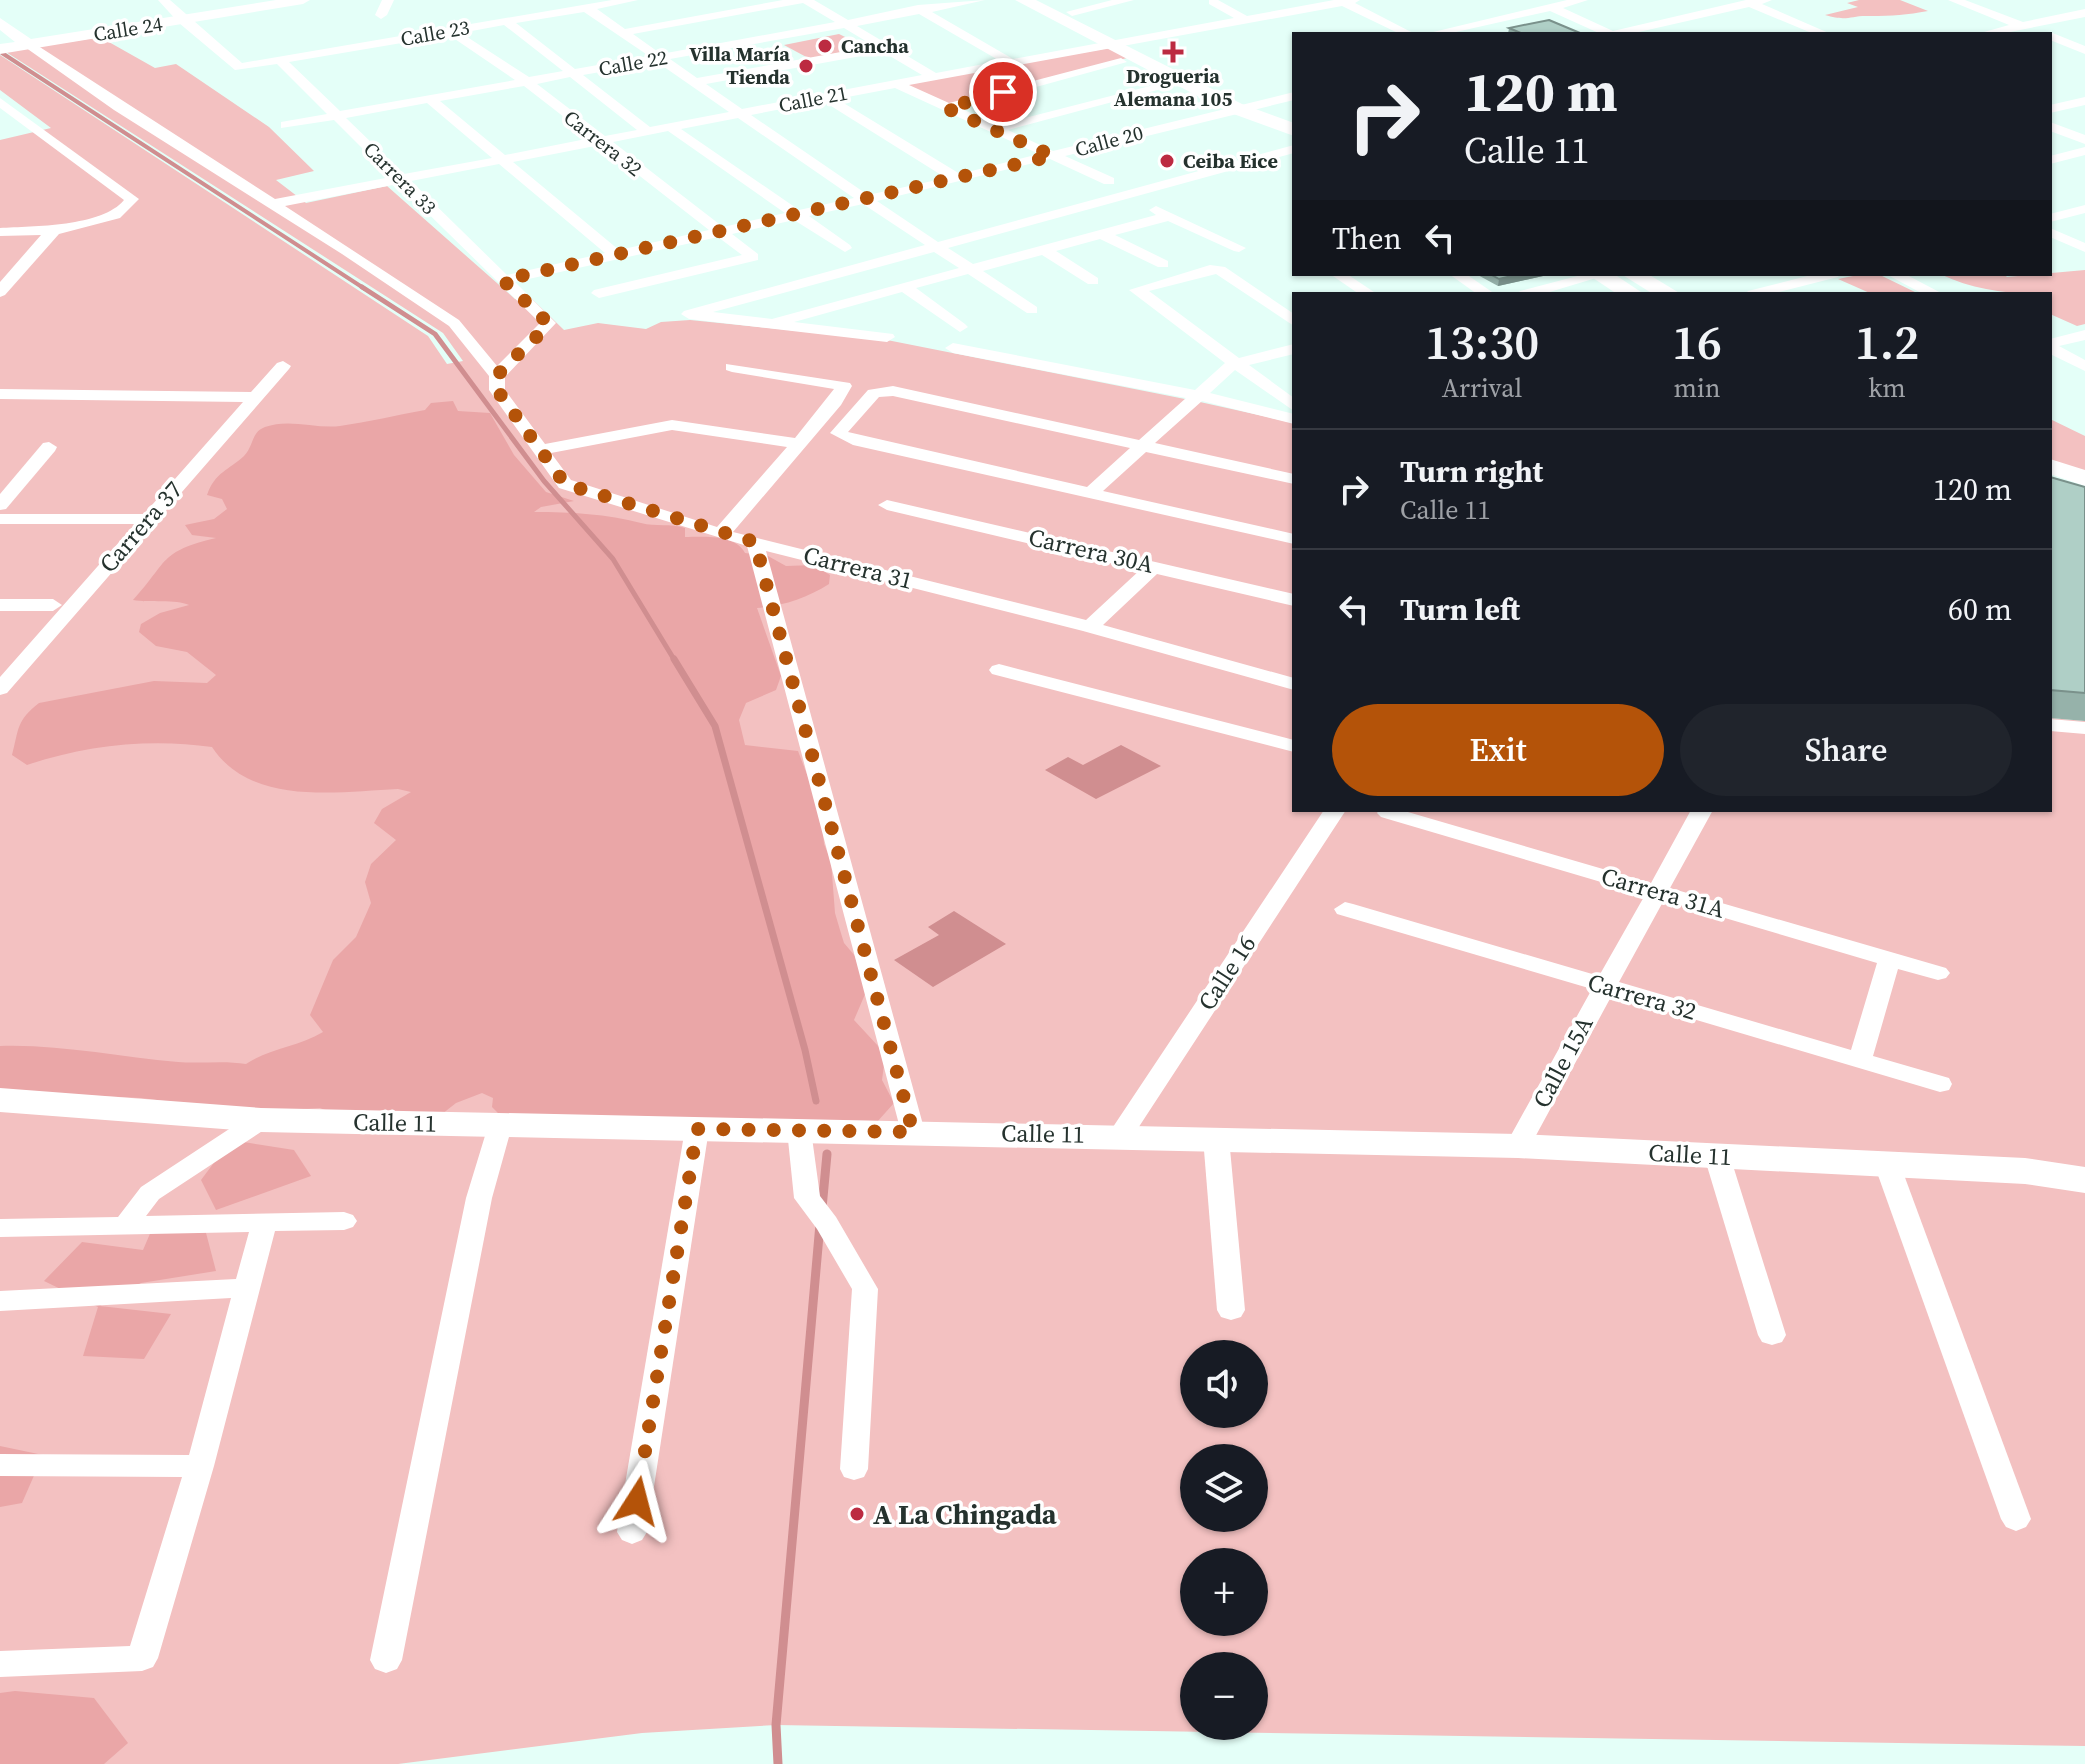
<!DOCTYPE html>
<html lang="en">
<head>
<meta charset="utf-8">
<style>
	body { margin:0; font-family:"Source Serif 4",serif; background:#20242c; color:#f1f3f6; height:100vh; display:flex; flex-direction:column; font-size:30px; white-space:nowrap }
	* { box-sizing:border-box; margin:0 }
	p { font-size:26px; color:#9ea1a6 }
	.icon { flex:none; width:44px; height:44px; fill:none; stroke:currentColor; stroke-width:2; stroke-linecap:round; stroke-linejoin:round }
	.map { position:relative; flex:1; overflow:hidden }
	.details { position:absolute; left:1292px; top:292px; width:760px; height:520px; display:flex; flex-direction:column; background:#171b24; border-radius:0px; box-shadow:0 2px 6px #0004 }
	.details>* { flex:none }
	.top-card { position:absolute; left:1292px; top:32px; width:760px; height:244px; border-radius:0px; box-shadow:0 2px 6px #0004; background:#171b24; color:#f1f3f6; overflow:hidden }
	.controls { position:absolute; left:1180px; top:1340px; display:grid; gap:16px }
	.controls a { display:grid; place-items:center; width:88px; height:88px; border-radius:50%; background:#171b24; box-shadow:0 2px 6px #0004; font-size:40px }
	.pin { position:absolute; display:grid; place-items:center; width:68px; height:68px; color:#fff; margin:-34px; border:4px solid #fff; border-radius:50%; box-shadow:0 2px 8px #0007 }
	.me { position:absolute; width:88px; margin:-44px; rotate:9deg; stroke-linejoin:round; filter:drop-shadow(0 0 6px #0008) }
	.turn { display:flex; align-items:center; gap:28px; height:168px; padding:0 40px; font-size:36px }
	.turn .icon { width:104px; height:104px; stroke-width:2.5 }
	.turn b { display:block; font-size:56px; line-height:68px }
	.then { display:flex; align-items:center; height:76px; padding:0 40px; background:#0003; gap:16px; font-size:30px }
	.eta { display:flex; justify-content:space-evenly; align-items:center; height:136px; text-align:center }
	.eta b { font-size:48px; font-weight:600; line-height:56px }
	.action { display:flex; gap:16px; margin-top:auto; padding:16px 40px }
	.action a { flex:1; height:92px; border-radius:48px; background:#b45309; color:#fff; font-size:32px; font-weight:600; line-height:92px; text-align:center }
	.action a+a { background:#20242c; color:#f1f3f6 }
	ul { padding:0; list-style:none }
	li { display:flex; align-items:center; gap:24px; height:120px; padding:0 40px; border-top:2px solid #363941 }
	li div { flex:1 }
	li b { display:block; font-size:30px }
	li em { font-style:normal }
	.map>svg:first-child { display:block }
	.green { fill:#f3c1c1; fill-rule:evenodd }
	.forest { fill:#eaa6a7 }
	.water { fill:#d08e90 }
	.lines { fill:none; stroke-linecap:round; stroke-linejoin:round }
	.stream-far3 { stroke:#d08e90; stroke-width:4 }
	.stream-far2 { stroke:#d08e90; stroke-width:5 }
	.stream-far1 { stroke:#d08e90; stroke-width:7 }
	.stream { stroke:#d08e90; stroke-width:9 }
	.minor { fill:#fff; fill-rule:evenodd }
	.tertiary { fill:#fff; fill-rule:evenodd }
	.secondary { fill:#fff; fill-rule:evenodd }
	.wall { fill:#96b2aa }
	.shaded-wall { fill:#7a918b }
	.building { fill:#afcfc6; stroke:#7a918b; stroke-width:2 }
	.route { stroke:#b45309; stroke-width:14; stroke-dasharray:0 25.2 }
	.poi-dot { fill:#bc2b41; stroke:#fff; stroke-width:3 }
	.labels { text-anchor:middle; stroke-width:7; stroke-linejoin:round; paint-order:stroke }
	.far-street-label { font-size:20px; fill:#25322e; stroke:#fff }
	.far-poi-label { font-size:20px; font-weight:bold; fill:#25322e; stroke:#fff; text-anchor:start }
	.street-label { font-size:24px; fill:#25322e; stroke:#fff }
	.near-poi-label { font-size:28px; font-weight:bold; fill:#25322e; stroke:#fff; text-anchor:start }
</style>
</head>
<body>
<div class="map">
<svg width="2085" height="1764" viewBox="0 0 2085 1764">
	<rect width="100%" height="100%" fill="#e4fff8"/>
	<!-- green -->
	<g class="green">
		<path d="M1859,0H1900L1928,11C1907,15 1892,16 1870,16C1850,15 1848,22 1825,15L1858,7L1847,3Z"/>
		<polygon points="839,34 866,47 810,59 784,45"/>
		<path d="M100,37L155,68L176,64L269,127L314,171L276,180L306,203L387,186L515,299L531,298L564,330L598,323L646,329L661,322L690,320L887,340L1200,402L1294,423V810H2050V718L2085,721V1746L776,1725L642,1733L398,1764H0V140L51,128L0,90V55L428,336L447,364L463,361L443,333L6,52ZM1194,1354H1254V1414H1194ZM1194,1458H1254V1518H1194ZM1194,1562H1254V1622H1194ZM1194,1666H1254V1726H1194Z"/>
		<polygon points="1109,48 1127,58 947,105 904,84"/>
		<path d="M2085,270V324L2077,326L2050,314V294C2010,294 1976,291 1940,274H2004L2007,277Z"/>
		<polygon points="1863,274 1878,274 1919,294 1872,294 1838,279"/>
		<polygon points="2050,419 2085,436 2085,474 2050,461"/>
	</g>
	<!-- forest -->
	<g class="forest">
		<path d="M453,401L458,411L490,413L514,455L546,492L574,501L541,507L534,512C571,512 607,514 641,523C656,527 670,523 685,528V537C703,537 735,534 745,553L768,556L786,566L814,565L830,575L829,584C807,598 783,606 757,608L781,676L776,690L746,703L739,720L745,745L798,751L821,811L824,844L831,861L835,913L840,930L844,943L855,956L866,992L854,1020L879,1047L884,1065L882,1080L894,1103L877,1122L502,1117L492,1107L493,1098L482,1093L456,1103L437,1118L335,1114L320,1108L252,1112L141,1098L0,1091V1046C60,1044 118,1057 178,1062C201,1064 223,1060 246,1064C270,1048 298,1047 323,1032L310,1015L333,960L356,937L371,903L365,882L371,864L396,840L374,823L382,809L411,792L398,789C336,792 251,806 212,747C151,738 85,745 27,765L12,755C19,729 16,721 39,703L154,681L207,683L216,675L187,652L156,646L139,632L141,624L160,613L189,605C176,599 149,603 133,600C169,561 158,552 216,538L192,535L185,525L214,519L227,509L222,499L207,495C215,472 229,470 244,456C254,446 251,432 265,427C289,418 316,429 340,426C368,422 397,415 425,410L431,403Z"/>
		<polygon points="231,1140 294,1150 311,1176 216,1210 201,1180"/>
		<polygon points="152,1229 205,1229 216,1271 141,1283 100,1306 171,1314 144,1359 83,1356 98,1307 44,1281 82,1242 143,1250"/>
		<polygon points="0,1446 43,1455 22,1503 0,1507"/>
		<polygon points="15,1691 94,1698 128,1743 104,1764 0,1764 0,1693"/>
	</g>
	<!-- water -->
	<g class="water">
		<polygon points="1121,745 1161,766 1096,799 1045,770 1068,757 1083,765"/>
		<polygon points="954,911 1006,944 933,987 894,960 939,935 928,927"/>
	</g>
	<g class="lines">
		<!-- stream-far3 -->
		<polyline class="stream-far3" points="2,53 365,289"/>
		<!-- stream-far2 -->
		<polyline class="stream-far2" points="362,287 435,334 544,481 613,559 675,661"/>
		<!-- stream-far1 -->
		<polyline class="stream-far1" points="674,659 715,726 805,1050 816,1101"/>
		<!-- stream -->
		<g class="stream">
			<polyline points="822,1208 827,1154"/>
			<polyline points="778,1764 776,1725 820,1224"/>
		</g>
		<!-- minor -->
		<g class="minor">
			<path d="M158,0H170L242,63L612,0H638L597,9L625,29L783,0H814L848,20L918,5L985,0L932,12L1013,59L1234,18L1209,4V0H1218L1247,16L1334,0H1360L1355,3L1415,34H1400L1342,6L909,85L949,103L1121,58L1127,62L960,108L997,125L1185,77L1191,81L1008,130L1053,151L1294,92V100L1065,156L1114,178V184H1104L1050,159L877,201L938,242L1294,145V153L948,248L973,264L1156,215L1149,210L1156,206L1246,248L1239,252L1234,251L1168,221L1115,235L1168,261V267H1158L1100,239L1056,251L1098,278V284H1088L1042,255L983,271L1037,307V313H1027L968,274L916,288L965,324L968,327L960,332L902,292L794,322L893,334L895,337L887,342L689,319L681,314L684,311L925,245L863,204L809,216L850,245L852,248L845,252L794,220L732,234L758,254V260L599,298L591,293L594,290L742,255L718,237L515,282L556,323L505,377V390L545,444L672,420L795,438L834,389L732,372L726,370V364L850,383L852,386L841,405L733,532L1086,620L1140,570L887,510L878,505L887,500L1294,594V606L1157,574L1103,625L1294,678V690L1083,631L766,551L925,1132L922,1138L913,1140L904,1138L901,1132L747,546L559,488L489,390V376L449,326L342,254L114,110L22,45L32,42L275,199L391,177L334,120L281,128V122L327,114L277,64L235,70L179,23ZM803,3L835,22L661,54L633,34ZM584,12L649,56L575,69L516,23ZM919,14L1000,61L936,73L857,26ZM504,25L563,71L529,77L461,33ZM844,28L874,46L697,78L670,59ZM449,35L515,80L340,111L289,62ZM883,52L922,75L742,109L706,84ZM657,62L729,112L650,127L583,75ZM570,77L637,130L605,136L537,84ZM524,86L591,138L505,155L440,101ZM895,88L1039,154L960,174L837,99ZM823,101L946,178L868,195L751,115ZM427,103L492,158L404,174L346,118ZM738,118L854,198L799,210L681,129ZM668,131L785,213L723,227L613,142ZM600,145L709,230L619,250L513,162ZM499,164L605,253L507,275L411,181ZM398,184L540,323L497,366L459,320L285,206ZM934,252L959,268L772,319L713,312ZM672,430L787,447L717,527L571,480L551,453Z"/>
			<polygon points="382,0 394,0 387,15 381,19 375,15"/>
			<polygon points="1112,0 1134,0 1072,16 1066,12"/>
			<polygon points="1567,0 1588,0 1563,8 1613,31 1746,0 1772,0 1762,4 1831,34 1814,34 1749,7 1630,34 1601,34 1550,11 1447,34 1425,34"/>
			<polygon points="1948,0 1965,0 2023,22 2085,9 2085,17 2000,34 1977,34 2009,25"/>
			<polygon points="2050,32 2085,46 2085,54 2050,40 2050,34 2045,34"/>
			<polygon points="2085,97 2085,105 2050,113 2050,105"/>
			<path d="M0,98L139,199L120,218L59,234L5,295L0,297V282L41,235L0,236V228C33,226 102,227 124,200L0,108Z"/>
			<polygon points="2050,122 2085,135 2085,144 2050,131"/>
			<polygon points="2085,147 2085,155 2050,164 2050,156"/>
			<polygon points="2085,205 2085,213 2050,222 2050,214"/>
			<polygon points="2050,228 2085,243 2085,252 2050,237"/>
			<path d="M1210,265L1225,267L1294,314V326L1216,274L1149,291L1239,358L1294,344V354L1249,365L1294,398V411L1235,370L1210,393L1294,414V424L1202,401L1155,443L1294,474V484L1146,452L1103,491L1294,534V544L853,445L830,433L868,390L893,386L1139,440L1186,398L953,353L945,348L953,343L1195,390L1225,363L1129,290ZM893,396L1130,448L1087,487L848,432L879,397Z"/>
			<polygon points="1330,274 1347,274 1377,294 1359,294"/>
			<polygon points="1449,274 1466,274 1495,294 1477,294"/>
			<polygon points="1585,274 1606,275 1543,294 1517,294 1520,291"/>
			<polygon points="1815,274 1840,274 1838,277 1771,294 1745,294 1748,291"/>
			<polygon points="1886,274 1905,274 1943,294 1923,294"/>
			<polygon points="2085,330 2085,340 2059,346 2085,360 2085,371 2050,354 2050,339"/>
			<polygon points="283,361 291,366 289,369 7,693 0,695 0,677 135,524 0,524 0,514 144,514 243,402 0,399 0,389 251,392 277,363"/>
			<polygon points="49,442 57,447 55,451 6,509 0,510 0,494 43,443"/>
			<polygon points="0,599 53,599 62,605 53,611 0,611"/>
			<polygon points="999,664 1294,740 1294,752 992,674 989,670 992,666"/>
			<polygon points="2050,719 2085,722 2085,734 2050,731"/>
			<polygon points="1324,810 1346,810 1129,1142 1120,1144 1111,1142 1107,1136 1111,1130"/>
			<path d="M1379,810H1401L1651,883L1691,810H1713L1670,888L1946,968L1950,973L1946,978L1938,980L1898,969L1873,1056L1949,1078L1952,1084L1949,1090L1940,1092L1612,995L1527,1152L1518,1154L1509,1152L1505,1146L1592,989L1337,914L1334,909L1345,902L1353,904L1599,976L1645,895L1381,817L1377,813ZM1664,900L1877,963L1851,1050L1619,982Z"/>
			<polygon points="261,1112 270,1114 273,1120 270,1126 159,1199 146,1216 344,1212 353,1215 357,1221 353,1227 344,1230 275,1231 214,1466 158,1658 153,1667 142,1671 0,1677 0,1651 130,1646 182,1477 0,1476 0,1454 189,1455 231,1298 0,1311 0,1291 236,1279 249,1232 0,1237 0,1219 118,1217 141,1187 252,1114"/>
			<polygon points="500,1118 509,1120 512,1126 492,1198 402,1660 397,1669 386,1673 375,1669 370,1660 466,1198 488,1126 491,1120"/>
			<polygon points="697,1121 706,1123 709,1129 647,1532 642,1540 632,1544 622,1540 617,1532 685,1129 688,1123"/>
			<polygon points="799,1122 808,1124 811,1130 820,1196 836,1217 878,1289 868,1469 864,1477 854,1480 844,1477 840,1469 852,1289 817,1229 794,1198 787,1130 790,1124"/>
			<polygon points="1216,1130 1225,1132 1229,1138 1245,1310 1241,1317 1231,1320 1221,1317 1217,1310 1203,1138 1207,1132"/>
			<polygon points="1717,1147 1726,1150 1730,1156 1786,1335 1782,1342 1772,1345 1762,1342 1758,1335 1704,1156 1708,1150"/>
			<polygon points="1887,1155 1896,1158 1900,1164 2031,1519 2026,1527 2016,1531 2006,1527 2001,1519 1874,1164 1878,1158"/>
		</g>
		<!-- tertiary -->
		<polygon class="tertiary" points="276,0 310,0 303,4 0,54 0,44 15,42 0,30 0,18 31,39"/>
		<!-- secondary -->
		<g class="secondary">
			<polygon points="1015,0 1036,0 1242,104 1294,123 1294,136 1228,112"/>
			<polygon points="1587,274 1614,274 1644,294 1617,294"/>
			<polygon points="1621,274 1648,274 1681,294 1653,294"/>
			<polygon points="2050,459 2085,470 2085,486 2050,474"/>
			<polygon points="0,1088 261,1108 1518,1134 2025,1158 2085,1167 2085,1193 2025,1184 1518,1158 261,1132 0,1112"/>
		</g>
	</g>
	<!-- wall -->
	<g class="wall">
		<polygon points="1509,28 1580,33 1580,34 1508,34"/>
		<polygon points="1476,274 1552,274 1498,286"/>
		<polygon points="2050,477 2085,487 2085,721 2050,718"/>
	</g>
	<!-- shaded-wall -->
	<polygon class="shaded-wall" points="1520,274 1552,274 1498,286 1499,279"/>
	<!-- building -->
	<g class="building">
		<polygon points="1549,20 1580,33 1523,34 1509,28"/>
		<polygon points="1490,274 1520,274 1499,279"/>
		<polygon points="2050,477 2085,487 2085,693 2050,690"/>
	</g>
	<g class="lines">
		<!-- route -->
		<path class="route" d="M637,1501L697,1129L913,1132L755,542L565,484L497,390V376C513,356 535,342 548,323L503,280L1053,156L946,108L1003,92"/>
	</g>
	<!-- markers -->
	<g class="poi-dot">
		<circle cx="825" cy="46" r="8"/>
		<path d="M1169 40h8v8h8v8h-8v8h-8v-8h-8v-8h8z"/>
		<circle cx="806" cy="66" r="8"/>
		<circle cx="1167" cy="161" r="8"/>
		<circle cx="857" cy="1514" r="8"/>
	</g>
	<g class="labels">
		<!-- far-street labels -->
		<g class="far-street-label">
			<text transform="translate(128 29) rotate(-9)" y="7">Calle 24</text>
			<text transform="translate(435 33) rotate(-10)" y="7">Calle 23</text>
			<text transform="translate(633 63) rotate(-10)" y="7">Calle 22</text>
			<text transform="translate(813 99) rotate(-11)" y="7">Calle 21</text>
			<text transform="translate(1109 141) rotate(-15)" y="7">Calle 20</text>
			<text transform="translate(603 143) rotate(38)" y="7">Carrera 32</text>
			<text transform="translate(400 178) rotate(45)" y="7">Carrera 33</text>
		</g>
		<!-- far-poi labels -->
		<g class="far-poi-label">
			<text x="841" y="53">Cancha</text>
			<text x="790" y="61" text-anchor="end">Villa María<tspan x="790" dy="23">Tienda</tspan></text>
			<text x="1173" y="83" text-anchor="middle">Drogueria<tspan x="1173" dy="23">Alemana 105</tspan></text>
			<text x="1183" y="168">Ceiba Eice</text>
		</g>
		<!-- street labels -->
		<g class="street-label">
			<text transform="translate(141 527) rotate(-49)" y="8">Carrera 37</text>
			<text transform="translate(1091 551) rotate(13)" y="8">Carrera 30A</text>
			<text transform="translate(858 568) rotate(14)" y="8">Carrera 31</text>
			<text transform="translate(1663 893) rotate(16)" y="8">Carrera 31A</text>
			<text transform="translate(1227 973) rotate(-57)" y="8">Calle 16</text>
			<text transform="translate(1642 997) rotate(16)" y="8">Carrera 32</text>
			<text transform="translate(1563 1062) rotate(-62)" y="8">Calle 15A</text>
			<text transform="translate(395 1123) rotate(1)" y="8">Calle 11</text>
			<text transform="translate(1043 1134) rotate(1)" y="8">Calle 11</text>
			<text transform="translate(1690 1155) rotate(3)" y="8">Calle 11</text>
		</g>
		<!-- near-poi labels -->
		<g class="near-poi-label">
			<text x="873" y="1524">A La Chingada</text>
		</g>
	</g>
</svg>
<div class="controls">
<a><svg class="icon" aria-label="sound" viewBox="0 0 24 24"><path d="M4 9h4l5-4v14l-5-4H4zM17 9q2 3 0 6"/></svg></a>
<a><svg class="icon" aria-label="layers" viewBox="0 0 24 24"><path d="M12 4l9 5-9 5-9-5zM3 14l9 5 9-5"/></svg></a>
<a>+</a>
<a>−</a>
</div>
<div class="pin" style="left:1003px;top:92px;background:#d93025"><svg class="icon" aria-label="arrive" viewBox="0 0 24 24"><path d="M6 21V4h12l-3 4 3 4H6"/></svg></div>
<svg class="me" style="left:637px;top:1501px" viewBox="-20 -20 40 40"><path d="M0-17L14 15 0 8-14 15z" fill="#b45309" stroke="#fff" stroke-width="4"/></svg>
<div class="top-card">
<div class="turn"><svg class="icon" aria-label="right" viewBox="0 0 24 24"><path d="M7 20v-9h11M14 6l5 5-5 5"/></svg><div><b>120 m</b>Calle 11</div></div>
<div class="then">Then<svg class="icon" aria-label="left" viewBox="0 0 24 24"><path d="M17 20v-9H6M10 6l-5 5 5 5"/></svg></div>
</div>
<section class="details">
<div class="eta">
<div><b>13:30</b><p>Arrival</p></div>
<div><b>16</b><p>min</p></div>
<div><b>1.2</b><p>km</p></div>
</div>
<ul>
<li><svg class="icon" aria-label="right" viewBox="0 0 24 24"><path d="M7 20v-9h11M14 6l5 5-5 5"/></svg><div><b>Turn right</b><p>Calle 11</p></div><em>120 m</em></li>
<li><svg class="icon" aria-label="left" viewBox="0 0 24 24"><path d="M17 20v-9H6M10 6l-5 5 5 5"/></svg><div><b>Turn left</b></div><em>60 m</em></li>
</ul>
<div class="action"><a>Exit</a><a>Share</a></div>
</section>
</div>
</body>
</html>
